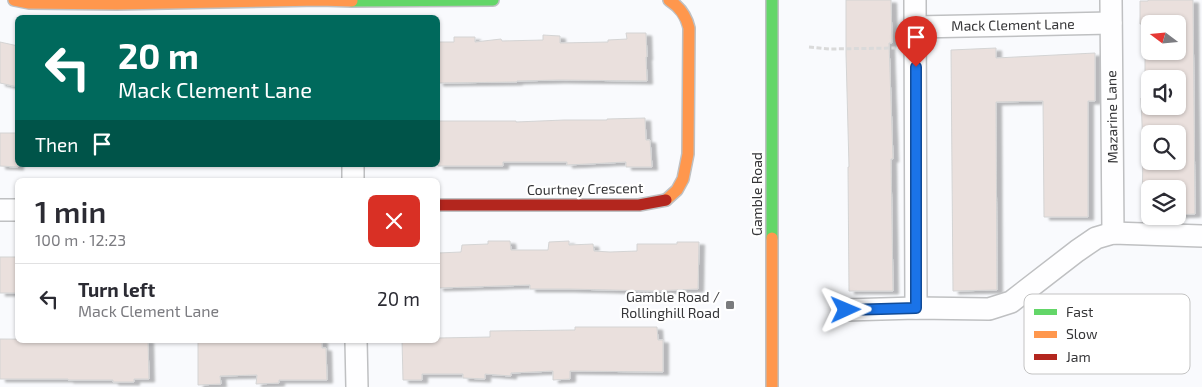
<!DOCTYPE html>
<html lang="en">
<head>
<meta charset="utf-8">
<style>
	body { margin:0; font-family:"Exo 2",sans-serif; background:#f7f7f7; color:#2b2b33; height:100vh; display:flex; flex-direction:column; font-size:19px; white-space:nowrap }
	* { box-sizing:border-box; margin:0 }
	p { font-size:16px; color:#7c7c81 }
	.icon { flex:none; width:28px; height:28px; fill:none; stroke:currentColor; stroke-width:2; stroke-linecap:round; stroke-linejoin:round }
	.map { position:relative; flex:1; overflow:hidden }
	.side { position:absolute; left:15px; top:178px; width:425px; height:165px; display:flex; flex-direction:column; background:#fff; border-radius:8px; box-shadow:0 1px 4px #0004 }
	.side>* { flex:none }
	.banner { position:absolute; left:15px; top:15px; width:425px; height:152px; border-radius:8px; box-shadow:0 1px 4px #0004; background:#00695c; color:#fff; overflow:hidden }
	.needle { width:32px; rotate:286deg }
	.buttons { position:absolute; left:1141px; top:15px; display:grid; gap:10px }
	.buttons a { display:grid; place-items:center; width:45px; height:45px; border-radius:8px; background:#fff; box-shadow:0 1px 4px #0004; font-size:25px }
	.pin { position:absolute; display:grid; place-items:center; width:42px; height:42px; color:#fff; margin:-51px -21px; border-radius:50% 50% 50% 0; rotate:-45deg; box-shadow:0 0 5px #0007 }
	.pin .icon { rotate:45deg }
	.me { position:absolute; width:55px; margin:-28px; rotate:89deg; stroke-linejoin:round; filter:drop-shadow(0 0 4px #0008) }
	.turn { display:flex; align-items:center; gap:18px; height:105px; padding:0 20px; font-size:22px }
	.turn .icon { width:65px; height:65px; stroke-width:2.5 }
	.turn b { display:block; font-size:35px; line-height:42px }
	.then { display:flex; align-items:center; height:48px; padding:0 20px; background:#0003; gap:10px; font-size:19px }
	.round { display:grid; place-items:center; flex:none; width:52px; height:52px; border-radius:8px; background:#f7f7f7 }
	.headline { display:flex; align-items:center; justify-content:space-between; height:85px; padding:0 20px }
	h1 { font-size:30px; font-weight:600; line-height:38px }
	ul { padding:0; list-style:none }
	li { display:flex; align-items:center; gap:15px; height:70px; padding:0 20px; border-top:1px solid #e1e1e2 }
	li div { flex:1 }
	li b { display:block; font-size:19px }
	li em { font-style:normal }
	.map>svg:first-child { display:block }
	.building { fill:#eae0dd; stroke:#d4d4d4; fill-rule:evenodd; filter:url(#shadow) }
	.lines { fill:none; stroke-linecap:round; stroke-linejoin:round }
	.street-casing { stroke:#bfc0c2; stroke-width:24 }
	.fast-casing { stroke:#bfc0c2; stroke-width:14 }
	.slow-casing { stroke:#bfc0c2; stroke-width:14 }
	.jam-casing { stroke:#bfc0c2; stroke-width:14 }
	.path { stroke:#dadada; stroke-width:3; stroke-dasharray:5 2.5; stroke-linecap:butt }
	.street { stroke:#fefeff; stroke-width:21 }
	.fast { stroke:#63d668; stroke-width:11 }
	.slow { stroke:#ff974d; stroke-width:11 }
	.jam { stroke:#b3261e; stroke-width:11 }
	.route-casing { stroke:#114b97; stroke-width:12 }
	.route { stroke:#1a73e8; stroke-width:9 }
	.poi-dot { fill:#7a7b7d; stroke:#fff; stroke-width:2 }
	.labels { text-anchor:middle; stroke-width:4.5; stroke-linejoin:round; paint-order:stroke }
	.street-label { font-size:14px; fill:#363638; stroke:#fff }
	.poi-label { font-size:14px; fill:#363638; stroke:#fff; text-anchor:end }
	.key { fill:#fff; stroke:#c3c3c3; stroke-width:1 }
	.key-label { font-size:14px; fill:#363638 }
</style>
</head>
<body>
<div class="map">
<svg width="1202" height="387" viewBox="0 0 1202 387">
	<defs>
		<filter id="shadow"><feDropShadow dx="5.5" dy="3" stdDeviation="1" flood-color="#0004"/></filter>
	</defs>
	<rect width="100%" height="100%" fill="#f9fafd"/>
	<!-- building -->
	<g class="building">
		<polygon points="846,0 891,0 892,43 889,43 893,159 891,159 893,291 849,291 848,167 849,167 846,54"/>
		<path d="M1148,0H1193L1195,214L1178,215V189H1150V215L1142,216L1143,149L1141,98H1145V61L1147,24H1140V1H1148ZM1150,24H1178V51H1150ZM1150,79H1178V106H1150ZM1150,134H1178V161H1150Z"/>
		<polygon points="626,33 646,33 647,57 646,57 647,81 560,80 517,81 517,82 438,83 438,42 454,42 454,37 475,37 475,42 501,39 502,41 543,40 543,35 560,36 560,43 608,42 608,40 627,39"/>
		<polygon points="0,42 18,46 18,87 0,83"/>
		<polygon points="996,48 996,58 1095,53 1095,101 1088,101 1088,217 1044,217 1043,101 996,102 997,290 953,291 951,50"/>
		<polygon points="645,118 646,140 650,140 652,167 626,167 626,162 567,165 567,162 503,162 503,166 438,166 438,121 516,121 516,122 564,120 607,120 607,119"/>
		<polygon points="0,133 18,133 18,167 0,166"/>
		<polygon points="488,241 510,241 511,250 548,250 549,242 569,241 569,245 593,244 594,251 610,252 637,251 637,244 677,244 677,242 699,242 698,289 654,291 569,289 530,289 530,285 438,288 438,253 461,252 462,245 488,244"/>
		<rect x="0" y="257" width="18" height="36"/>
		<polygon points="575,327 657,327 658,340 663,340 663,372 570,371 570,379 553,380 553,371 511,373 511,376 485,374 485,379 463,378 463,374 422,374 422,380 403,380 402,340 438,340 438,338 490,337 490,331 575,330"/>
		<polygon points="0,339 148,340 149,379 134,379 134,382 113,382 113,380 68,380 68,379 0,379"/>
		<polygon points="283,340 322,340 322,348 326,348 327,380 279,380 279,383 256,384 257,375 220,376 221,384 198,385 198,342 284,341"/>
	</g>
	<g class="lines">
		<defs>
			<g id="street">
				<polyline points="915,0 916,308"/>
				<polyline points="1111,0 1113,233"/>
				<polyline points="916,27 1111,23"/>
				<polyline points="353,165 353,180"/>
				<polyline points="0,210 18,210"/>
				<polyline points="846,310 916,308 989,309 1011,302 1077,251 1096,238 1113,233 1202,236"/>
				<polyline points="356,340 357,387"/>
			</g>
			<g id="fast">
				<polyline points="772,0 772,238"/>
				<polyline points="352,1 493,0"/>
			</g>
			<g id="slow">
				<polyline points="14,0 29,3 117,4 320,0 352,1"/>
				<path d="M666,200L677,190L683,179L688,154L689,28C686,15 680,7 669,0"/>
				<polyline points="772,238 772,387"/>
			</g>
			<polyline id="jam" points="438,205 639,205 666,200"/>
		</defs>
		<!-- street casing -->
		<use href="#street" class="street-casing"/>
		<!-- fast casing -->
		<use href="#fast" class="fast-casing"/>
		<!-- slow casing -->
		<use href="#slow" class="slow-casing"/>
		<!-- jam casing -->
		<use href="#jam" class="jam-casing"/>
		<!-- path -->
		<polyline class="path" points="809,47 829,49 895,48"/>
		<!-- street -->
		<use href="#street" class="street"/>
		<!-- fast -->
		<use href="#fast" class="fast"/>
		<!-- slow -->
		<use href="#slow" class="slow"/>
		<!-- jam -->
		<use href="#jam" class="jam"/>
	</g>
	<g class="lines">
		<defs>
			<polyline id="route" points="846,310 916,308 916,67"/>
		</defs>
		<!-- route casing -->
		<use href="#route" class="route-casing"/>
		<!-- route -->
		<use href="#route" class="route"/>
	</g>
	<!-- markers -->
	<rect class="poi-dot" x="725" y="300" width="10" height="10" rx="2.5"/>
	<g class="labels">
		<!-- street labels -->
		<g class="street-label">
			<text transform="translate(1013 25) rotate(-1)" y="5">Mack Clement Lane</text>
			<text transform="translate(1112 117) rotate(-91)" y="5">Mazarine Lane</text>
			<text transform="translate(585 189) rotate(-1)" y="5">Courtney Crescent</text>
			<text transform="translate(757 194) rotate(-90)" y="5">Gamble Road</text>
		</g>
		<!-- poi labels -->
		<g class="poi-label">
			<text x="720" y="302">Gamble Road /<tspan x="720" dy="16">Rollinghill Road</tspan></text>
		</g>
	</g>
	<!-- legend -->
	<rect x="1024" y="294" width="166" height="80" rx="8" class="key"/>
	<rect x="1034" y="309" width="23" height="6" fill="#63d668"/>
	<rect x="1034" y="331" width="23" height="7" fill="#ff974d"/>
	<rect x="1034" y="354" width="23" height="6" fill="#b3261e"/>
	<g class="key-label">
		<text x="1066" y="317">Fast</text>
		<text x="1066" y="339">Slow</text>
		<text x="1066" y="362">Jam</text>
	</g>
</svg>
<div class="buttons">
<a><svg class="needle" viewBox="-14 -14 28 28"><path d="M0-13l5 13h-10z" fill="#e53935"/><path d="M0 13l5-13h-10z" fill="#7c7c81"/></svg></a>
<a><svg class="icon" aria-label="sound" viewBox="0 0 24 24"><path d="M4 9h4l5-4v14l-5-4H4zM17 9q2 3 0 6"/></svg></a>
<a><svg class="icon" aria-label="search" viewBox="0 0 24 24"><circle cx="10" cy="10" r="6"/><path d="M15 15l6 6"/></svg></a>
<a><svg class="icon" aria-label="layers" viewBox="0 0 24 24"><path d="M12 4l9 5-9 5-9-5zM3 14l9 5 9-5"/></svg></a>
</div>
<div class="pin" style="left:916px;top:67px;background:#d93025"><svg class="icon" aria-label="arrive" viewBox="0 0 24 24"><path d="M6 21V4h12l-3 4 3 4H6"/></svg></div>
<svg class="me" style="left:846px;top:310px" viewBox="-20 -20 40 40"><path d="M0-17L14 15 0 8-14 15z" fill="#1a73e8" stroke="#fff" stroke-width="4"/></svg>
<div class="banner">
<div class="turn"><svg class="icon" aria-label="left" viewBox="0 0 24 24"><path d="M17 20v-9H6M10 6l-5 5 5 5"/></svg><div><b>20 m</b>Mack Clement Lane</div></div>
<div class="then">Then<svg class="icon" aria-label="arrive" viewBox="0 0 24 24"><path d="M6 21V4h12l-3 4 3 4H6"/></svg></div>
</div>
<section class="side">
<div class="headline"><div><h1>1 min</h1><p>100 m · 12:23</p></div><a class="round" style="background:#d93025;color:#fff"><svg class="icon" aria-label="close" viewBox="0 0 24 24"><path d="M6 6l12 12M18 6L6 18"/></svg></a></div>
<ul>
<li><svg class="icon" aria-label="left" viewBox="0 0 24 24"><path d="M17 20v-9H6M10 6l-5 5 5 5"/></svg><div><b>Turn left</b><p>Mack Clement Lane</p></div><em>20 m</em></li>
</ul>
</section>
</div>
</body>
</html>
